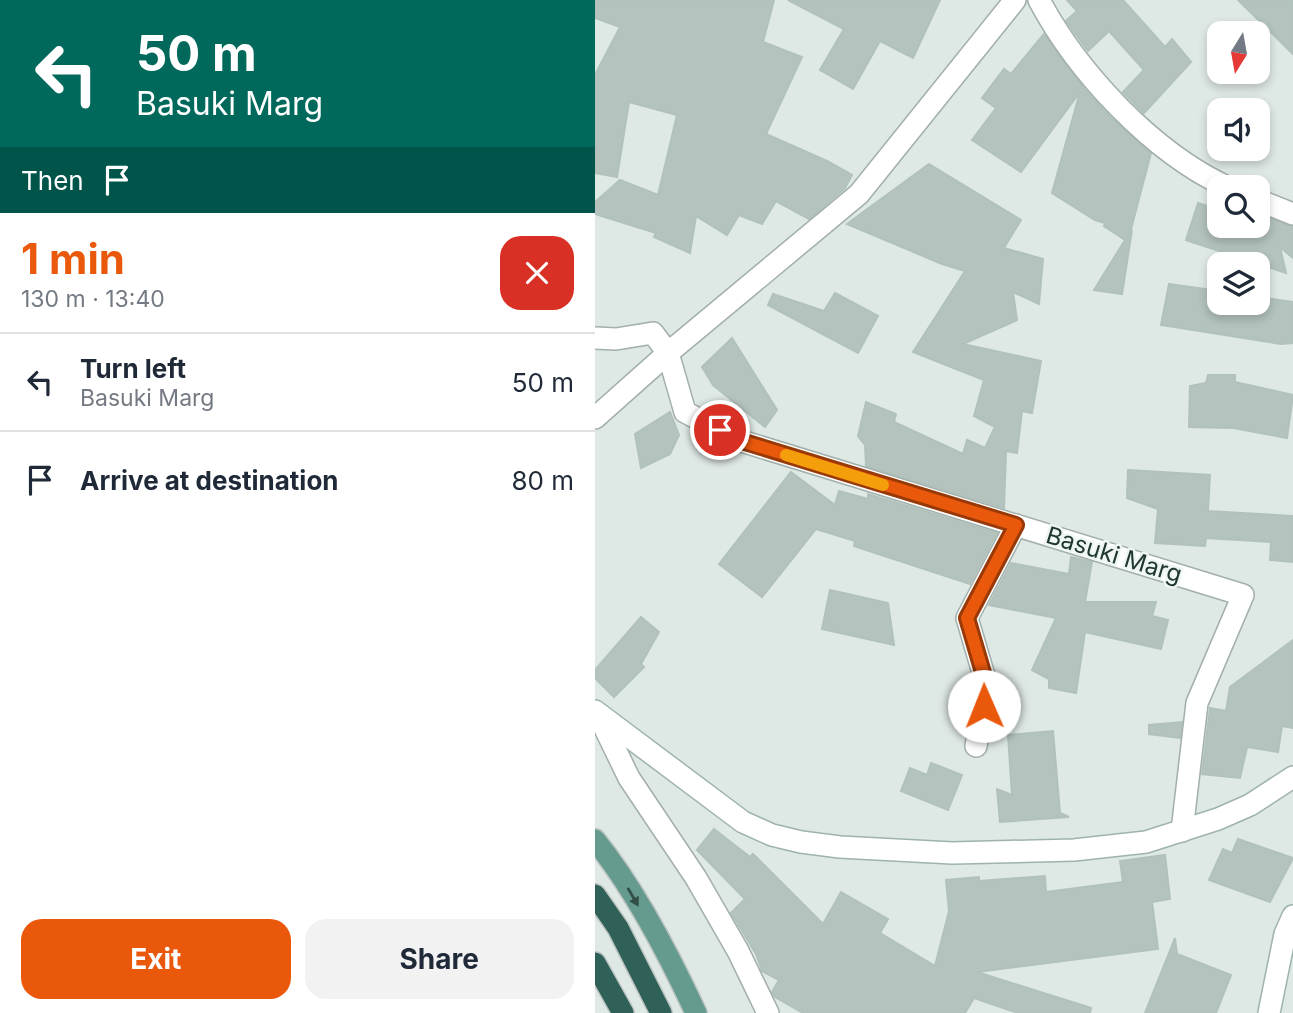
<!DOCTYPE html>
<html lang="en">
<head>
<meta charset="utf-8">
<style>
	body { margin:0; font-family:Inter,sans-serif; background:#f2f2f3; color:#1f2937; height:100vh; display:flex; flex-direction:column; font-size:26px; white-space:nowrap }
	* { box-sizing:border-box; margin:0 }
	p { font-size:23px; color:#747a83 }
	.icon { flex:none; width:38px; height:38px; fill:none; stroke:currentColor; stroke-width:2; stroke-linecap:round; stroke-linejoin:round }
	.map { position:relative; flex:1; overflow:hidden }
	.details { display:flex; flex-direction:column; background:#fff; width:595px }
	.details>* { flex:none }
	.guide { background:#00695c; color:#fff; overflow:hidden }
	.needle { width:46px; rotate:191deg }
	.controls { position:absolute; left:612px; top:21px; display:grid; gap:14px }
	.controls a { display:grid; place-items:center; width:63px; height:63px; border-radius:14px; background:#fff; box-shadow:0 4px 10px #0003; font-size:35px }
	.pin { position:absolute; display:grid; place-items:center; width:60px; height:60px; color:#fff; margin:-30px; border:4px solid #fff; border-radius:50%; box-shadow:0 2px 7px #0007 }
	.me { position:absolute; width:77px; margin:-38px; rotate:359deg; stroke-linejoin:round; filter:drop-shadow(0 0 5px #0008) }
	.turn { display:flex; align-items:center; gap:24px; height:147px; padding:0 21px; font-size:32px }
	.turn .icon { width:91px; height:91px; stroke-width:2.5 }
	.turn b { display:block; font-size:49px; line-height:60px }
	.then { display:flex; align-items:center; height:66px; padding:0 21px; background:#0003; gap:14px; font-size:26px }
	.round { display:grid; place-items:center; flex:none; width:74px; height:74px; border-radius:21px; background:#f2f2f3 }
	.headline { display:flex; align-items:center; justify-content:space-between; height:119px; padding:0 21px }
	h1 { font-size:42px; font-weight:700; line-height:52px; color:#ea580c }
	.primary-button { display:flex; gap:14px; margin-top:auto; padding:14px 21px }
	.primary-button a { flex:1; height:80px; border-radius:21px; background:#ea580c; color:#fff; font-size:28px; font-weight:700; line-height:80px; text-align:center }
	.primary-button a+a { background:#f2f2f3; color:#1f2937 }
	ul { padding:0; list-style:none }
	li { display:flex; align-items:center; gap:21px; height:98px; padding:0 21px; border-top:2px solid #e0e1e3 }
	li div { flex:1 }
	li b { display:block; font-size:26px }
	li em { font-style:normal }
	main { display:flex; flex:1; min-height:0 }
	.map>svg:first-child { display:block }
	.building { fill:#b4c3bd; stroke:#b1c1bb; stroke-width:2 }
	.lines { fill:none; stroke-linecap:round; stroke-linejoin:round }
	.street-casing { stroke:#a2afab; stroke-width:24 }
	.secondary-casing { stroke:#9eb3ac; stroke-width:24 }
	.primary-casing { stroke:#bcc3c1; stroke-width:24 }
	.highway-casing { stroke:#bcc3c1; stroke-width:24 }
	.street { stroke:#fff; stroke-width:21 }
	.secondary { stroke:#fff; stroke-width:21 }
	.primary { stroke:#659b8f; stroke-width:21 }
	.highway { stroke:#2f6158; stroke-width:21 }
	.oneway { fill:#325048 }
	.route-casing { stroke:#983908; stroke-width:18 }
	.route { stroke:#ea580c; stroke-width:12 }
	.slow { stroke:#f59e0b; stroke-width:12 }
	.labels { text-anchor:middle; stroke-width:5; stroke-linejoin:round; paint-order:stroke }
	.street-label { font-size:24px; fill:#213731; stroke:#eef6f2 }
</style>
</head>
<body>
<main>
<section class="details">
<div class="guide">
<div class="turn"><svg class="icon" aria-label="left" viewBox="0 0 24 24"><path d="M17 20v-9H6M10 6l-5 5 5 5"/></svg><div><b>50 m</b>Basuki Marg</div></div>
<div class="then">Then<svg class="icon" aria-label="arrive" viewBox="0 0 24 24"><path d="M6 21V4h12l-3 4 3 4H6"/></svg></div>
</div>
<div class="headline"><div><h1>1 min</h1><p>130 m · 13:40</p></div><a class="round" style="background:#d93025;color:#fff"><svg class="icon" aria-label="close" viewBox="0 0 24 24"><path d="M6 6l12 12M18 6L6 18"/></svg></a></div>
<ul>
<li><svg class="icon" aria-label="left" viewBox="0 0 24 24"><path d="M17 20v-9H6M10 6l-5 5 5 5"/></svg><div><b>Turn left</b><p>Basuki Marg</p></div><em>50 m</em></li>
<li><svg class="icon" aria-label="arrive" viewBox="0 0 24 24"><path d="M6 21V4h12l-3 4 3 4H6"/></svg><div><b>Arrive at destination</b></div><em>80 m</em></li>
</ul>
<div class="primary-button"><a>Exit</a><a>Share</a></div>
</section>
<div class="map">
<svg width="698" height="1013" viewBox="0 0 698 1013">
	<rect width="100%" height="100%" fill="#dee8e4"/>
	<!-- building -->
	<g class="building">
		<polygon points="0,0 179,0 168,42 207,57 171,134 232,161 257,175 250,188 214,219 181,201 167,224 144,215 132,235 101,216 95,253 59,237 61,233 0,214 0,202 25,180 63,195 82,115 34,102 22,177 0,173 0,75 25,27 0,18"/>
		<polygon points="193,0 345,0 318,58 285,41 258,89 225,70 249,29"/>
		<polygon points="472,0 528,0 570,47 577,39 596,62 549,113 528,92 549,70 514,31 493,51 471,21 482,11"/>
		<polygon points="643,0 698,0 698,54"/>
		<polygon points="449,34 491,91 515,117 556,153 535,233 537,230 527,294 499,290 530,240 509,226 510,223 500,220 457,193 485,92 426,172 377,140 401,108 387,98 409,69 416,74"/>
		<polygon points="334,164 426,220 409,248 448,259 444,304 418,292 422,320 368,344 446,361 437,413 427,411 422,453 411,451 409,508 271,466 270,445 263,436 271,402 301,414 299,422 368,454 372,440 390,448 400,427 379,416 389,380 318,352 370,271 347,264 252,224"/>
		<polygon points="603,203 618,208 620,204 625,205 625,226 663,226 663,214 698,227 698,258 685,247 691,273 591,240"/>
		<polygon points="574,284 625,291 625,303 663,303 663,297 698,302 698,343 686,344 566,325"/>
		<polygon points="240,293 283,316 263,353 173,305 178,294 229,311"/>
		<polygon points="137,338 182,410 170,427 118,385 107,367"/>
		<polygon points="613,375 640,375 640,382 698,395 692,438 639,428 594,427 595,386 611,383"/>
		<polygon points="75,412 84,435 75,454 46,468 40,434"/>
		<polygon points="533,470 615,475 613,511 698,516 698,562 675,560 676,542 611,538 610,546 560,543 563,509 532,498"/>
		<polygon points="196,472 240,505 244,491 273,499 273,494 402,533 375,584 259,546 260,541 221,529 167,597 124,564"/>
		<polygon points="476,557 497,562 490,602 561,602 557,616 573,620 566,649 490,632 481,693 454,688 454,679 437,670 461,618 394,605 416,563 474,574"/>
		<polygon points="235,590 293,603 299,645 227,629"/>
		<polygon points="46,617 64,632 46,664 49,667 19,697 0,678 0,670"/>
		<polygon points="698,640 698,728 687,726 683,752 652,747 645,778 607,774 615,708 631,711 635,687"/>
		<polygon points="587,722 585,738 554,734 554,725"/>
		<polygon points="458,731 465,813 474,817 405,822 402,789 417,795 413,735"/>
		<polygon points="336,763 367,775 353,810 306,791 315,768 332,775"/>
		<polygon points="119,829 155,857 158,854 228,924 246,892 293,919 285,933 340,966 354,911 351,880 384,877 384,881 450,876 451,892 528,882 525,861 570,855 575,899 557,902 563,949 382,972 496,1008 495,1013 423,1013 379,998 370,1013 208,1013 180,997 177,992 184,980 167,971 161,954 136,913 150,899 102,850"/>
		<polygon points="643,839 698,858 675,902 614,880 628,849 637,853"/>
		<polygon points="580,938 582,954 636,975 621,1013 550,1013"/>
	</g>
	<g class="lines">
		<defs>
			<g id="street">
				<path d="M444,0C483,73 557,152 632,187"/>
				<polyline points="663,200 698,214"/>
				<polyline points="0,338 21,339 58,333 73,353 90,412 143,440 648,595 602,703 587,831"/>
				<polyline points="0,418 73,353 264,194 420,0"/>
				<polyline points="3,714 34,778 101,878 143,951 173,1013"/>
				<polyline points="381,746 392,686 372,618 421,525"/>
			</g>
			<g id="secondary">
				<polyline points="0,711 148,822 177,835 206,842 245,847 357,853 479,850 551,842 623,819 655,805 698,777"/>
				<polyline points="674,1013 690,934 698,916"/>
			</g>
			<path id="primary" d="M0,840C39,888 75,957 101,1013"/>
			<g id="highway">
				<polyline points="0,895 23,928 66,1013"/>
				<polyline points="0,963 28,1013"/>
			</g>
		</defs>
		<!-- street casing -->
		<use href="#street" class="street-casing"/>
		<!-- secondary casing -->
		<use href="#secondary" class="secondary-casing"/>
		<!-- primary casing -->
		<use href="#primary" class="primary-casing"/>
		<!-- highway casing -->
		<use href="#highway" class="highway-casing"/>
		<!-- street -->
		<use href="#street" class="street"/>
		<!-- secondary -->
		<use href="#secondary" class="secondary"/>
		<!-- primary -->
		<use href="#primary" class="primary"/>
		<!-- highway -->
		<use href="#highway" class="highway"/>
	</g>
	<!-- one-way arrows -->
	<defs><path id="oneway-solid" d="M-6-.8H1V-3.2L6.5 0L1 3.2V.8H-6Z" transform="scale(1.75)"/></defs>
	<use class="oneway" href="#oneway-solid" transform="translate(38 897) rotate(60)"/>
	<g class="lines">
		<defs>
			<polyline id="route" points="125,430 143,440 421,525 372,618 392,686 389,706"/>
		</defs>
		<!-- route casing -->
		<use href="#route" class="route-casing"/>
		<!-- route -->
		<use href="#route" class="route"/>
		<!-- slow -->
		<polyline class="slow" points="191,455 288,485"/>
	</g>
	<g class="labels">
		<!-- street labels -->
		<g class="street-label">
			<text transform="translate(519 555) rotate(17)" y="8">Basuki Marg</text>
		</g>
	</g>
</svg>
<div class="controls">
<a><svg class="needle" viewBox="-14 -14 28 28"><path d="M0-13l5 13h-10z" fill="#e53935"/><path d="M0 13l5-13h-10z" fill="#747a83"/></svg></a>
<a><svg class="icon" aria-label="sound" viewBox="0 0 24 24"><path d="M4 9h4l5-4v14l-5-4H4zM17 9q2 3 0 6"/></svg></a>
<a><svg class="icon" aria-label="search" viewBox="0 0 24 24"><circle cx="10" cy="10" r="6"/><path d="M15 15l6 6"/></svg></a>
<a><svg class="icon" aria-label="layers" viewBox="0 0 24 24"><path d="M12 4l9 5-9 5-9-5zM3 14l9 5 9-5"/></svg></a>
</div>
<div class="pin" style="left:125px;top:430px;background:#d93025"><svg class="icon" aria-label="arrive" viewBox="0 0 24 24"><path d="M6 21V4h12l-3 4 3 4H6"/></svg></div>
<svg class="me" style="left:389px;top:706px" viewBox="-20 -20 40 40"><circle r="19" fill="#fff"/><path d="M0-13L10 11 0 6-10 11z" fill="#ea580c"/></svg>
</div>
</main>
</body>
</html>
